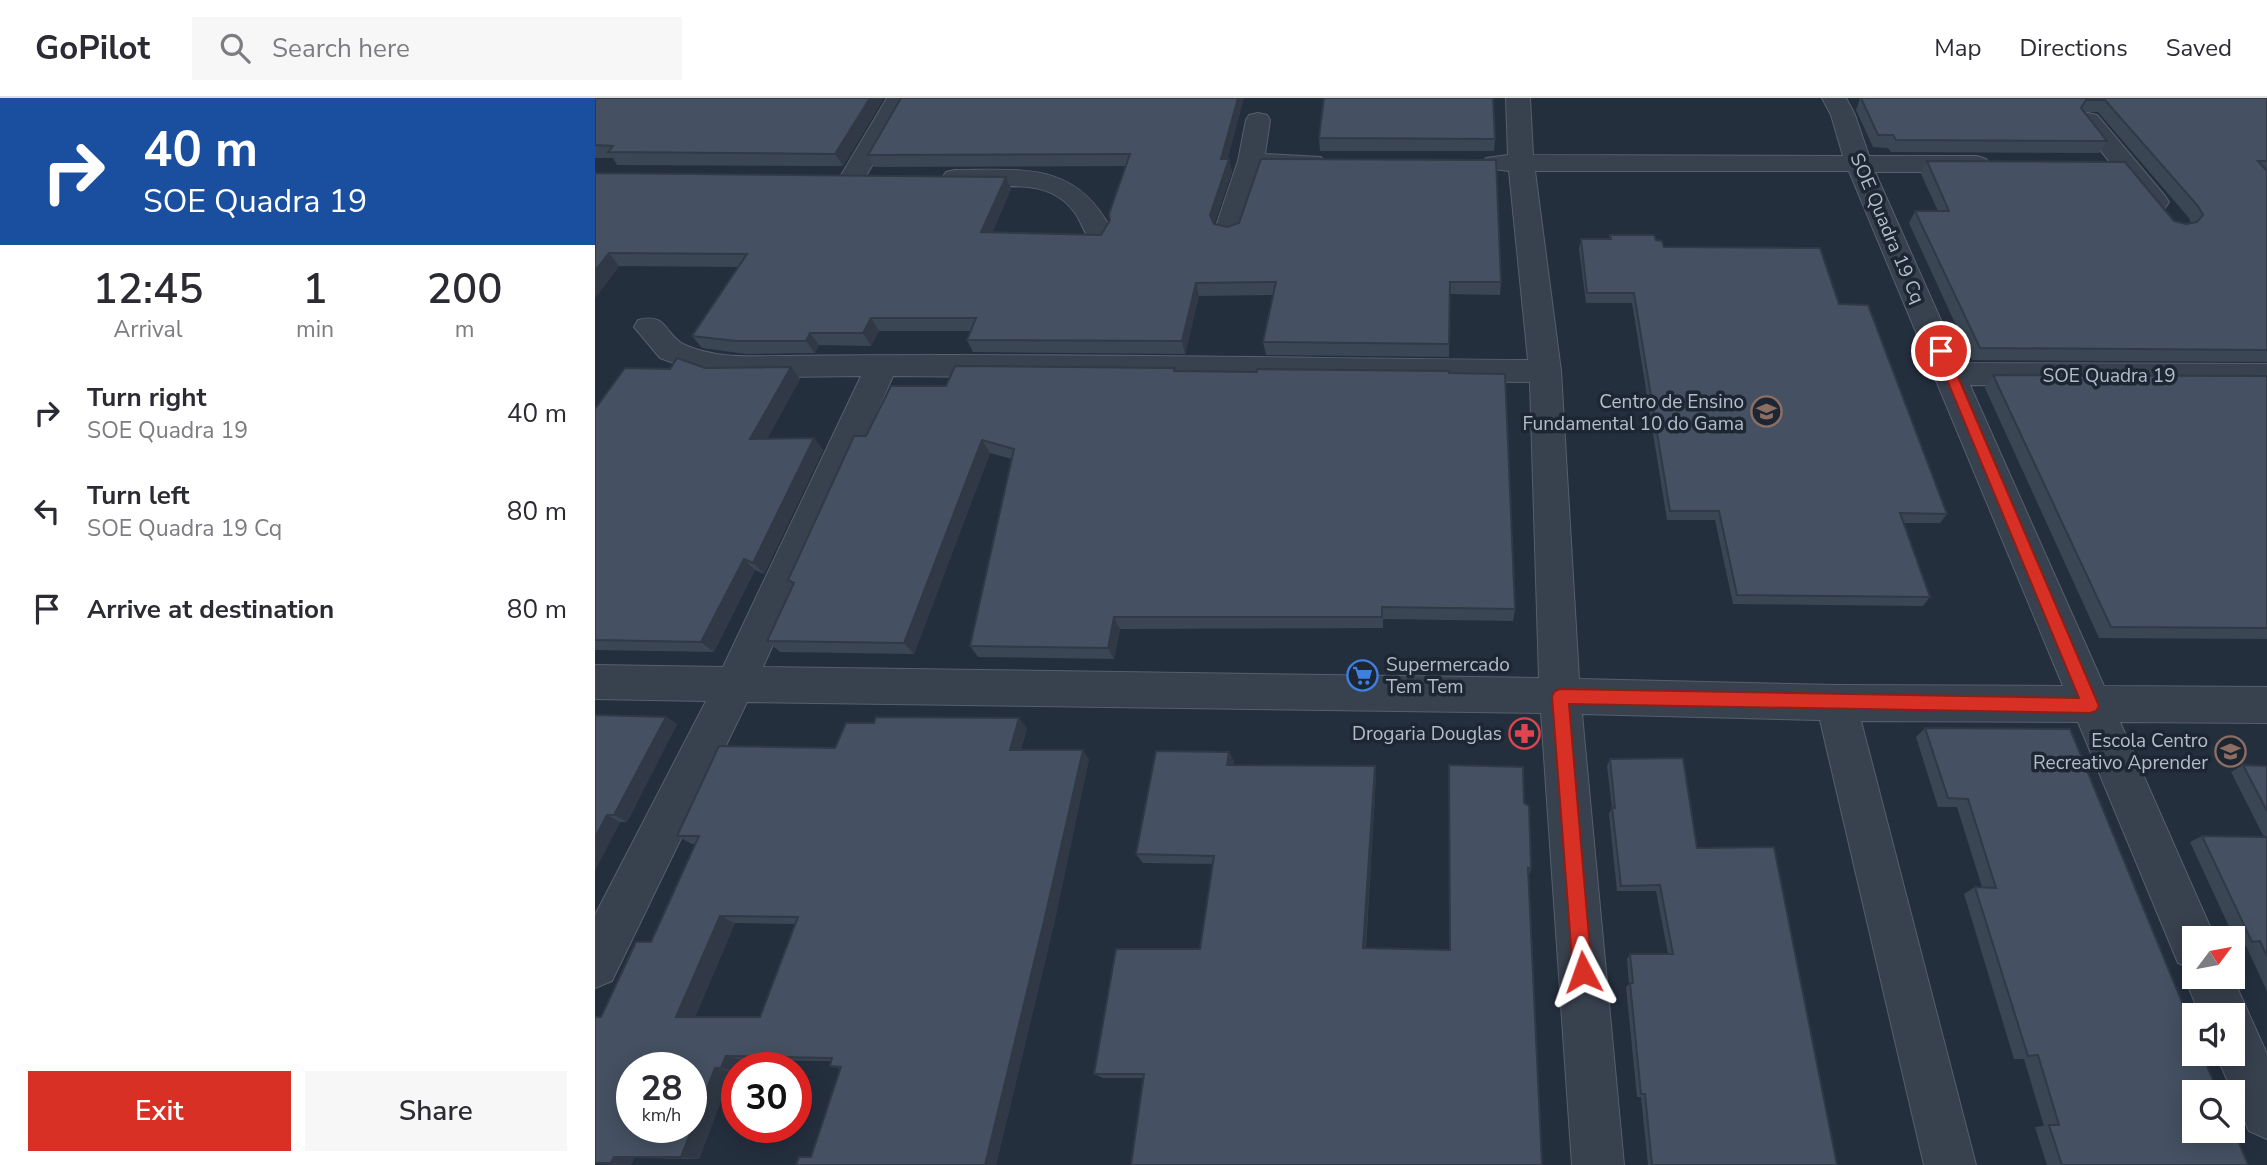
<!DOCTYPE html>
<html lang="en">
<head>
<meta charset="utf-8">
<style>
	body { margin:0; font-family:"Nunito Sans",sans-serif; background:#f7f7f7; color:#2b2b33; height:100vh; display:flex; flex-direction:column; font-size:26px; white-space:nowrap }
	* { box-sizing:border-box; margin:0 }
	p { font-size:23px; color:#7c7c81 }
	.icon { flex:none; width:38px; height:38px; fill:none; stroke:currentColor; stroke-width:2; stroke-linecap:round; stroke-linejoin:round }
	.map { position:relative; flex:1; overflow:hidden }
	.panel { display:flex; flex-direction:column; background:#fff; width:595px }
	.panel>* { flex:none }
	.guide { background:#1a4fa0; color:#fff; overflow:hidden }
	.needle { width:46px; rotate:58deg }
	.buttons { position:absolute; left:1587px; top:828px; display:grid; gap:14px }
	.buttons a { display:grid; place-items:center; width:63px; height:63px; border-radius:0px; background:#fff; box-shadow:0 4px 18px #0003; font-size:35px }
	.speed { position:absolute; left:21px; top:954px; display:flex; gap:14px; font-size:35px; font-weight:700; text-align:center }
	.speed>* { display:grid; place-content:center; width:91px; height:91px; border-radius:50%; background:#fff; box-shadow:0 4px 18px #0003; line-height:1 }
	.speed small { font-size:18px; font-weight:400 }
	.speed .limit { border:10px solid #d22; background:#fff; color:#111 }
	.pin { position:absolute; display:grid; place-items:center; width:60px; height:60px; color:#fff; margin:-30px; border:4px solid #fff; border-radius:50%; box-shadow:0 2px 7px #0007 }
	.me { position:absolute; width:77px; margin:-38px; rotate:356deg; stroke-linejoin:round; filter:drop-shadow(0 0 5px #0008) }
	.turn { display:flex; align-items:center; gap:24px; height:147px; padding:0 28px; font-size:32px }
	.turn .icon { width:91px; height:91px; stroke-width:2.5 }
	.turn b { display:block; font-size:49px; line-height:60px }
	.eta { display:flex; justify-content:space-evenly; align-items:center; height:119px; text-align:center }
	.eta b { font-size:42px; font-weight:600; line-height:49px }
	.button { display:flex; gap:14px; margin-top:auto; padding:14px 28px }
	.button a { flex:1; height:80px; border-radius:0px; background:#d93025; color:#fff; font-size:28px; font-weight:600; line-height:80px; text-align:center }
	.button a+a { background:#f7f7f7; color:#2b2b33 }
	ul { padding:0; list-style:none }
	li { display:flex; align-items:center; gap:21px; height:98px; padding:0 28px }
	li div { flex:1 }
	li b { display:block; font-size:26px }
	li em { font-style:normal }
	header { display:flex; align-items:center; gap:42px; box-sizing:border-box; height:98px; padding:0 35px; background:#fff; border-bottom:2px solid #e1e1e2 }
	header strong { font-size:33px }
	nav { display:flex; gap:38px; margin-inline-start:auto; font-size:24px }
	.search { width:490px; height:63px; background:#f7f7f7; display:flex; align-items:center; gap:18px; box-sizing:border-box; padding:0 24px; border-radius:0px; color:#7c7c81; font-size:26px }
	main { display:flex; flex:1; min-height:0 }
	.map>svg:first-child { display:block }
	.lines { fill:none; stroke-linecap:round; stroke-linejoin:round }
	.street-casing { stroke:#565f6c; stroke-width:2 }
	.street { fill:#38414e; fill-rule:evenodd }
	.wall { fill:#3b4654; fill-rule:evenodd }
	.shaded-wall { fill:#303945 }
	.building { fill:#455162; stroke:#303945; stroke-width:2; fill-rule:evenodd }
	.route { fill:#d93025; stroke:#8d1f18; stroke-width:2 }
	.labels { text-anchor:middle; stroke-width:7; stroke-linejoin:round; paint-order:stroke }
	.street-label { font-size:19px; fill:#b4bcc9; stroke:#1d2633 }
	.poi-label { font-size:19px; fill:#b4bcc9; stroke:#1d2633; text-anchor:end }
</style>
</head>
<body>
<header>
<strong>GoPilot</strong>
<div class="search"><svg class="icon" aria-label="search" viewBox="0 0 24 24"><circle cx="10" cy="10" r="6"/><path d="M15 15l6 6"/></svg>Search here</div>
<nav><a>Map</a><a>Directions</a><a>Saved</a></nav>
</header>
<main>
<section class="panel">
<div class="guide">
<div class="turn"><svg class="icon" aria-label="right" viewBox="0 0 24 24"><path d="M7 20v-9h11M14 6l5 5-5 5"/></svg><div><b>40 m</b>SOE Quadra 19</div></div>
</div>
<div class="eta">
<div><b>12:45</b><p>Arrival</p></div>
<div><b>1</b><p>min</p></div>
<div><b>200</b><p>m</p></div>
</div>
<ul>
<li><svg class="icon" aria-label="right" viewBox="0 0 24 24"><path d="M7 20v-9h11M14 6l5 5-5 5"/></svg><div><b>Turn right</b><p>SOE Quadra 19</p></div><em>40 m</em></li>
<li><svg class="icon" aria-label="left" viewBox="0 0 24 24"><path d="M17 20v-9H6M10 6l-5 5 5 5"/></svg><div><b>Turn left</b><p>SOE Quadra 19 Cq</p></div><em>80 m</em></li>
<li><svg class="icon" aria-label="arrive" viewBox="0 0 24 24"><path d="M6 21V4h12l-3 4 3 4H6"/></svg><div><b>Arrive at destination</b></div><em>80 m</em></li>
</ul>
<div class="button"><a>Exit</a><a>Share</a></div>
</section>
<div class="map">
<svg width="1672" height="1067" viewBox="0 0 1672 1067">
	<rect width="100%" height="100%" fill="#242f3e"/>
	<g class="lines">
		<defs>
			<g id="street">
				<polygon points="292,0 316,0 267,85 258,87 249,85 245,79"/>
				<path d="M911,0H935L938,57L1248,58L1236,17L1227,0H1251L1260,17L1274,58H1382L1391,61L1395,66L1391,71L1382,74H1280L1365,265L1672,266V288L1375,287L1509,588L1672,589V625L1525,624L1620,840H1600V878H1637L1672,956V1041L1654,1033L1621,956H1638V917H1605L1589,878L1593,869L1583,865L1483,624L1266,623L1381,1067H1329L1225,622L987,616L1029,1067H977L946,615L152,604L17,883L0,890V817L111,603L0,601V567L128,569L266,278L120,280L65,260L39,229L43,222C73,214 69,237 90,247C122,261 154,258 189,258C437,255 685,260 933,262L914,73L891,70L887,65L891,60L913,57ZM940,73H1254L1468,588L1241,587L984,581L966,273ZM298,278L935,284L944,580L168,569Z"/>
				<polygon points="663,15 672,17 675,22 670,56 726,59 730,64 726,69 666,71 648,131 644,137 634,139 624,137 620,131 643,63 651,22 654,17"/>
				<polygon points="1493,15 1502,17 1570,98 1574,104 1570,110 1561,112 1552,110 1481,22 1484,17"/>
				<path d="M360,72C429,72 481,63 517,133L513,139L503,141L493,139C488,131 485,122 480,115C450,72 393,96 351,86L347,80L351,74Z"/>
			</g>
		</defs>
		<!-- street casing -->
		<use href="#street" class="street-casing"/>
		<!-- street -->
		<use href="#street" class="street"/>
	</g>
	<!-- wall -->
	<g class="wall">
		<polygon points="0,0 289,0 248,68 22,67 18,60 0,60"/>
		<polygon points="306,0 649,0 632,61 634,61 637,74 619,126 906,184 905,197 855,196 854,259 671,257 668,244 678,197 604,198 590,256 378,254 372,242 376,233 284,233 276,248 224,247 220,255 151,256 107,250 97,238 143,169 24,168 0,200 0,75 411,79 416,91 397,135 506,137 515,122 531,68 279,69 273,57"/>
		<polygon points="1265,0 1672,0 1672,264 1377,262 1314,125 1320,113 1343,113 1326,76 1332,63 1591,126 1596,125 1594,120 1503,14 1490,14 1512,43 1504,55 1296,54 1293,50 1278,49 1261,12"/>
		<polygon points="724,40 900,41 899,53 725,53"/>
		<polygon points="1015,137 1061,142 1069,149 1244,206 1352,416 1345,425 1309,425 1335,499 1328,508 1138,506 1120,422 1072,422 1037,205 991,205 984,151 986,141 1014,141"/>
		<polygon points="196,269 205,281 172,341 219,340 228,352 169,476 160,472 119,554 0,552 0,311 110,270"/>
		<polygon points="580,270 581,273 854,275 920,511 918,523 788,521 788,530 525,531 519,561 383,559 375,548 417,361 395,355 319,556 185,554 172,543 198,487 193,482 271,338 351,288"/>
		<polygon points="1398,277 1672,278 1672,541 1504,540 1390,290"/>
		<polygon points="0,617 71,619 82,626 32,724 25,724 0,772"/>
		<path d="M432,630L426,652L494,661L459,826L401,1067H201L216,1059L245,971L235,968L236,963L147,962L142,970V974H137L104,1061L39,1060L36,1067L0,1066V919H6L56,844L101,746H97L82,738L240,650ZM140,825L200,826L165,919H100Z"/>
		<polygon points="1330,630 1653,1067 1452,1067 1440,1029 1449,1028 1429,961 1419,961 1369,796 1380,789 1387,789 1362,709 1343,709 1321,639"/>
		<polygon points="634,654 639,664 638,667 781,678 771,850 854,852 929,705 936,770 934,778 947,1067 549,980 508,980 499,976 605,851 618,766 548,765 541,756"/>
		<polygon points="1015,661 1102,750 1242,1067 1053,1067 1046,999 1042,999 1031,889 1034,886 1032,861 1035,856 1073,856 1061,793 1022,793 1014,716 1017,709 1012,668"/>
		<polygon points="1648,667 1672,668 1672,893 1651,848 1643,848 1595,744 1607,738 1669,739 1636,674"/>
	</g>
	<!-- shaded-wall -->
	<g class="shaded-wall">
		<polygon points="275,0 289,0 248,68 240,56"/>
		<polygon points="643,0 649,0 629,74 626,61"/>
		<polygon points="634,61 637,74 618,130 615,117"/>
		<polygon points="411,79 416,91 392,147 386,134"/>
		<polygon points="14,155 24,168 0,200 0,173"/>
		<polygon points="601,185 604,198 590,256 587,243"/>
		<polygon points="276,220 284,233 276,248 268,235"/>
		<polygon points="215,235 224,247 220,255 211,243"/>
		<polygon points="196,269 205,281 165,353 155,341"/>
		<polygon points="219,340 228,352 169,476 158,465"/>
		<polygon points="387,342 395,355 319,556 309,545"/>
		<polygon points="149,461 160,472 119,554 106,544"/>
		<polygon points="519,519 525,531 519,561 513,550"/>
		<polygon points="71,619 82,626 32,724 19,717"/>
		<polygon points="424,620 432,630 423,661 415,652"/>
		<polygon points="488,652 494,661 459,826 401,1067 390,1067"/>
		<polygon points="634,654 639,664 637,677 632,667"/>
		<polygon points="780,668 781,678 770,857 768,850"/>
		<polygon points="12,717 25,724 0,772 0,740"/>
		<polygon points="125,818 140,825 98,924 81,919"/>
		<polygon points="131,958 147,962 144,970 142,970 142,974 126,970"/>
		<polygon points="120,970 137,974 104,1061 86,1059"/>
		<polygon points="19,1059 39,1060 36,1067 16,1065"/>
	</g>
	<!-- building -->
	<g class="building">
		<polygon points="0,0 275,0 240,56 13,54 18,48 0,47"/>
		<polygon points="306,0 643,0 626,61 634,61 615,117 619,126 632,129 644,125 666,61 901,62 906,184 855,184 854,246 668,244 681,184 601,185 587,243 372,242 381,220 276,220 268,235 215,235 211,243 141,243 97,238 152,156 14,155 0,173 0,75 411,79 386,134 506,137 515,122 514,116 535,56 273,57"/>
		<polygon points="729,0 898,0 900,41 724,40"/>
		<polygon points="1266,0 1672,0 1672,63 1663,63 1672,73 1672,252 1385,250 1320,113 1354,113 1332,63 1530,64 1579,123 1591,126 1602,124 1608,117 1603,108 1510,2 1491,2 1486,10 1512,43 1301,42 1298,37 1283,37"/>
		<polygon points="1015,137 1059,137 1061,142 1067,143 1069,149 1225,150 1244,206 1273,207 1352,416 1305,415 1335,499 1142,497 1124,413 1075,413 1039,195 992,195 986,141 1016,141"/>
		<polygon points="82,260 110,270 196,269 155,341 219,340 158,465 149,461 106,544 0,542 0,311 30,270 75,271"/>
		<polygon points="360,268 580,270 579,273 662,274 662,271 854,273 854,275 910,276 920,511 787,509 787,519 519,519 513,550 375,548 419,351 387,342 309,545 172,543 199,485 193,482 259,338 271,338 296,288 351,288"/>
		<polygon points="1398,277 1672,278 1672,530 1516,529"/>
		<polygon points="0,617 71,619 19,717 12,717 0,740"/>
		<path d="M281,619L424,620L415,652H488L450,819L390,1067H201L204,1059H216L246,969L235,968L237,960L131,958L126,970H120L86,1059H19L16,1065H0V919H6L41,844H56L104,738H82L124,648L240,650L251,625H279ZM125,818L203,819L165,919H81ZM37,970H96V1029H37Z"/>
		<polygon points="1330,630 1475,631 1600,936 1600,956 1607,956 1623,994 1600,994 1600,1032 1638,1032 1638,1030 1653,1067 1467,1067 1454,1027 1464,1027 1443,957 1433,958 1380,789 1401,790 1373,701 1353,700"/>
		<polygon points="561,653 634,654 632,667 780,668 768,850 855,852 854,667 928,669 929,705 934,708 936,770 933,770 947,1067 536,1067 549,976 499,976 521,851 605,851 619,758 541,756"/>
		<polygon points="1088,660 1102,750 1179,749 1242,1067 1057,1067 1050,996 1046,996 1035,885 1038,885 1035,856 1078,856 1065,787 1026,788 1017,709 1020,710 1015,661"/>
		<polygon points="1648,667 1672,668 1672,713"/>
		<polygon points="1607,738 1672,739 1672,858 1665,843 1657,844"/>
	</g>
	<!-- route -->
	<polygon class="route" points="1346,249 1352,253 1504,608 1501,613 1495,615 974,606 997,874 995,881 988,884 981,881 978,874 957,598 960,593 965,591 1484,600 1340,253"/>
	<!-- icons -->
	<defs>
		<symbol id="school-ring" viewBox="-11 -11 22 22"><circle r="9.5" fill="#1d2633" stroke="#8d6e63" stroke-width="1.5"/><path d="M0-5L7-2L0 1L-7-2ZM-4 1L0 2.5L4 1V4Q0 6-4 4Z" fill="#8d6e63"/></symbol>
		<symbol id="supermarket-ring" viewBox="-11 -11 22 22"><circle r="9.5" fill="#1d2633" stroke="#3f7fe0" stroke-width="1.5"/><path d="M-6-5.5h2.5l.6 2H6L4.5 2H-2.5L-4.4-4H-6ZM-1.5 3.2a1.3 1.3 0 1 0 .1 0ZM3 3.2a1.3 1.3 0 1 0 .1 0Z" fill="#3f7fe0"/></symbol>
		<symbol id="pharmacy-ring" viewBox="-11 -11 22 22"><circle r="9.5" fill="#1d2633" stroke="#e0444e" stroke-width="1.5"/><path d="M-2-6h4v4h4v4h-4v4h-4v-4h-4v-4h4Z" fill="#e0444e"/></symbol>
	</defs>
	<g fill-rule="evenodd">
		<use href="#school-ring" x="1154" y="296" width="35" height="35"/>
		<use href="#supermarket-ring" x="750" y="560" width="35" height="35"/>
		<use href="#pharmacy-ring" x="912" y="618" width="35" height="35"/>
		<use href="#school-ring" x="1618" y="636" width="35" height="35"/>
	</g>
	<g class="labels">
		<!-- street labels -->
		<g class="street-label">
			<text transform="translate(1293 130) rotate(67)" y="7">SOE Quadra 19 Cq</text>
			<text x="1514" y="284">SOE Quadra 19</text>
		</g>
		<!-- poi labels -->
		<g class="poi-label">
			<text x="1149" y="310">Centro de Ensino<tspan x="1149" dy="22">Fundamental 10 do Gama</tspan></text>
			<text x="791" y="573" text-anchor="start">Supermercado<tspan x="791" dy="22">Tem Tem</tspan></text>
			<text x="907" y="642">Drogaria Douglas</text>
			<text x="1613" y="649">Escola Centro<tspan x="1613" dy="22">Recreativo Aprender</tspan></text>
		</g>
	</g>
</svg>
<div class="buttons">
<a><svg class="needle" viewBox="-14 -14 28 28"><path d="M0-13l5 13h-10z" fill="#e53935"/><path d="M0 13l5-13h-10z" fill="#7c7c81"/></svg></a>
<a><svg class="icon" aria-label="sound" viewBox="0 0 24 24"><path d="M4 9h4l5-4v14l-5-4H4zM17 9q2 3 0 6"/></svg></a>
<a><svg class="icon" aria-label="search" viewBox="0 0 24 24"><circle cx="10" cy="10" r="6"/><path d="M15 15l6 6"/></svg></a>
</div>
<div class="speed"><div>28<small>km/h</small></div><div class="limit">30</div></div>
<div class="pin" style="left:1346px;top:253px;background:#d93025"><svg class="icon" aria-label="arrive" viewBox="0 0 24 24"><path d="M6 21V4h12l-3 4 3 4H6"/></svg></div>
<svg class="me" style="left:988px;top:874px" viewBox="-20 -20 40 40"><path d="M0-17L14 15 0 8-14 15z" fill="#d93025" stroke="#fff" stroke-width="4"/></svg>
</div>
</main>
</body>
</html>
